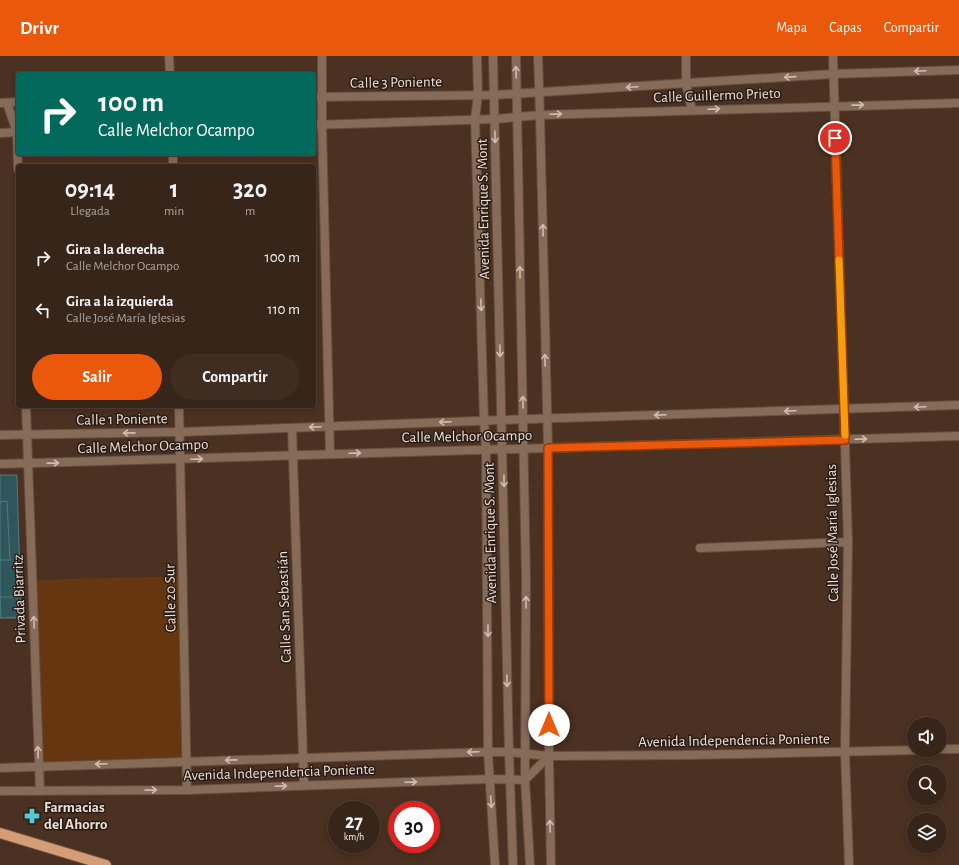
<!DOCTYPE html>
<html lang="es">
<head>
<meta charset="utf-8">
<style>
	body { margin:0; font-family:"Alegreya Sans",sans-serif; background:#3f2d22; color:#f1f3f6; height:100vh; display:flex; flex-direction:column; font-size:15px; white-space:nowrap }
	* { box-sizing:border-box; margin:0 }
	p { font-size:13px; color:#aba5a2 }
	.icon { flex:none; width:22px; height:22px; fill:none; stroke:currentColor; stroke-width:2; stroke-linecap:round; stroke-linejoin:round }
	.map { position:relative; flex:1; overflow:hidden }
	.sheet { position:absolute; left:16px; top:108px; width:300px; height:244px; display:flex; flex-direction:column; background:#382519; border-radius:4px; box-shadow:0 2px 6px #0003,0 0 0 1px #524238 }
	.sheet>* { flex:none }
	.banner { position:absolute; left:16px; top:16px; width:300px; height:84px; border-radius:4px; box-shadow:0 2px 6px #0003,0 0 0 1px #524238; background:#00695c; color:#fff; overflow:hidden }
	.buttons { position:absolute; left:907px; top:661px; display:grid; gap:8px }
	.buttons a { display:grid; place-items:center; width:40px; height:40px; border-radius:50%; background:#382519; box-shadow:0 2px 6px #0003,0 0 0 1px #524238; font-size:20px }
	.speed { position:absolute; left:328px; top:745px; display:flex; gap:8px; font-size:20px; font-weight:700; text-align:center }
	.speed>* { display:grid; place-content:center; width:52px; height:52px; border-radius:50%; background:#382519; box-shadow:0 2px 6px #0003,0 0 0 1px #524238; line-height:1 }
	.speed small { font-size:10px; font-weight:400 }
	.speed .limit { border:6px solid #d22; background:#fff; color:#111 }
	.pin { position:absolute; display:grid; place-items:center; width:34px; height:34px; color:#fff; margin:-17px; border:2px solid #fff; border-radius:50%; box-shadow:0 1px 4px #0007 }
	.me { position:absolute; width:44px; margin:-22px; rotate:0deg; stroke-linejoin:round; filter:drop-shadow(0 0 3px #0008) }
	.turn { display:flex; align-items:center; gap:14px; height:84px; padding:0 16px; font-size:18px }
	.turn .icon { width:52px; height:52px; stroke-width:2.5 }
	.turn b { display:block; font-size:28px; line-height:34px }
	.eta { display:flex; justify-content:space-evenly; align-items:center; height:68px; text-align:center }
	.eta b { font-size:24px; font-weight:700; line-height:28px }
	.action { display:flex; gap:8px; margin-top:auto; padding:8px 16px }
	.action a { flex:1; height:46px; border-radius:24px; background:#ea580c; color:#fff; font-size:16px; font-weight:700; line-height:46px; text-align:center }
	.action a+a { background:#3f2d22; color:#f1f3f6 }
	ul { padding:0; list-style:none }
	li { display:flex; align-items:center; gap:12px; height:52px; padding:0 16px }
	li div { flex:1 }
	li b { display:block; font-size:15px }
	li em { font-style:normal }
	header { display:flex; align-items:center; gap:24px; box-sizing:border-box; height:56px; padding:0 20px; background:#ea580c; color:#fff }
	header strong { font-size:19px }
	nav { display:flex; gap:22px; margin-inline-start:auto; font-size:14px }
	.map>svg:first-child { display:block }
	.green { fill:#663611 }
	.building { fill:#2f575b; stroke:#517a7d }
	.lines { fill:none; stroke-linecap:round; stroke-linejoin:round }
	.street-casing { stroke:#644d3e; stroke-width:10 }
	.primary-casing { stroke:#644d3e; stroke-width:12 }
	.street { stroke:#876b59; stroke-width:8 }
	.primary { stroke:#d49d78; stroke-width:10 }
	.oneway { stroke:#d0bcaf }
	.route-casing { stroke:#983908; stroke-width:10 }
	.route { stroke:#ea580c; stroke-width:7 }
	.slow { stroke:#f59e0b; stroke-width:7 }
	.labels { text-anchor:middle; stroke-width:3; stroke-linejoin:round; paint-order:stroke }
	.street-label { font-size:15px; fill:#efded4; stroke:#281c15 }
	.poi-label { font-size:15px; font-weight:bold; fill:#efded4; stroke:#281c15; text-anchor:start }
</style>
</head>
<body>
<header>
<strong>Drivr</strong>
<nav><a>Mapa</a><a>Capas</a><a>Compartir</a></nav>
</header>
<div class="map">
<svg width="959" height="809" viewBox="0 0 959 809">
	<rect width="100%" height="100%" fill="#4a3121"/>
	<!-- green -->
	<polygon class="green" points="183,520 187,705 39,710 32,524"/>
	<!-- building -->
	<g class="building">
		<polygon points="0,419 17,419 21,562 0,562"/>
		<polygon points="7,445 10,504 0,504 0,446"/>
		<polygon points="0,541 17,541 19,561 1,562"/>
	</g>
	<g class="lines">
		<defs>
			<g id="street">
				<polyline points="169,0 170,18"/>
				<polyline points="322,0 322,69 330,398"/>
				<polyline points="477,0 478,39 475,63 484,364 486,393 488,696 495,809"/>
				<polyline points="493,0 509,696 513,809"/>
				<polyline points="516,0 526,524 525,724 530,809"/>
				<polyline points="538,0 540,59 548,392 549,700 551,809"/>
				<polyline points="686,0 686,28 692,54"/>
				<polyline points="833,0 848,486 845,696 849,809"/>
				<polyline points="314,41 494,39 833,18 959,14"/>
				<polyline points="0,47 18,46"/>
				<polyline points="7,47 17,76 18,113"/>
				<polyline points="314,69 495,63 540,59 959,47"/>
				<polyline points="0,77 18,76"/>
				<polyline points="173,98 173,110"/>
				<polyline points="26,350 40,735"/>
				<polyline points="179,350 187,734"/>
				<polyline points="292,372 304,729"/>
				<polyline points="0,379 180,376 502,364 959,349"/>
				<polyline points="0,408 959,380"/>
				<polyline points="700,492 848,486"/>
				<polyline points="940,693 959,693"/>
				<path d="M0,712C163,706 326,702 488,696H509L549,700L689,699L920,694"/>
				<polyline points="0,735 187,734 489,723 525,724 549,700"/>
			</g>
			<polyline id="primary" points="0,777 106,809"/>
		</defs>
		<!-- street casing -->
		<use href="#street" class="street-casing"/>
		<!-- primary casing -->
		<use href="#primary" class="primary-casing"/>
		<!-- street -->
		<use href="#street" class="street"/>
		<!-- primary -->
		<use href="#primary" class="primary"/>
	</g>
	<!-- one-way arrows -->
	<defs><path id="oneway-shaft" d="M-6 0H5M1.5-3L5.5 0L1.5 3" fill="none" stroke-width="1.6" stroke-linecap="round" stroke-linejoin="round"/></defs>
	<g class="oneway">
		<use href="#oneway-shaft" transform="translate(920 15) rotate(178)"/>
		<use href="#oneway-shaft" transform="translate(516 16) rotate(-92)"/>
		<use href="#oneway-shaft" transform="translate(790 21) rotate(176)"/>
		<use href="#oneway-shaft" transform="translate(632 31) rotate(177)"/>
		<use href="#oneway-shaft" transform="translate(858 49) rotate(-1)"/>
		<use href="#oneway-shaft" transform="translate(714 53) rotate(-2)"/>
		<use href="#oneway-shaft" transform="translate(556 58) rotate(-2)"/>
		<use href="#oneway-shaft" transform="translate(495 81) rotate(89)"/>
		<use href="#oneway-shaft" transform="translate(543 174) rotate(-91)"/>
		<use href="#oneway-shaft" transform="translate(520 216) rotate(-91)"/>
		<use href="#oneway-shaft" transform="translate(481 249) rotate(88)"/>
		<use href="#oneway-shaft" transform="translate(500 295) rotate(89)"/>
		<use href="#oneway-shaft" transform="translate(545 304) rotate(-91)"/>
		<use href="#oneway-shaft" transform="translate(523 346) rotate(-91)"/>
		<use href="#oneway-shaft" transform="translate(920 351) rotate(178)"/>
		<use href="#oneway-shaft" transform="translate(790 355) rotate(178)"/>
		<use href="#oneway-shaft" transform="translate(660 359) rotate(178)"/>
		<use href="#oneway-shaft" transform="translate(445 366) rotate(178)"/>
		<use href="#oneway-shaft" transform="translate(315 371) rotate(178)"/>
		<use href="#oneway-shaft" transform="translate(129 377) rotate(179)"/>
		<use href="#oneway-shaft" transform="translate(861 383) rotate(-2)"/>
		<use href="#oneway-shaft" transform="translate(355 397) rotate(-2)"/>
		<use href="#oneway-shaft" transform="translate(197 403) rotate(-2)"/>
		<use href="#oneway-shaft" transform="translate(53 407) rotate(-1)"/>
		<use href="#oneway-shaft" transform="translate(504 425) rotate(89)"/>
		<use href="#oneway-shaft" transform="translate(526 546) rotate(-90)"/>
		<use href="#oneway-shaft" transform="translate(34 566) rotate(-92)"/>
		<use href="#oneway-shaft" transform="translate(488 575) rotate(90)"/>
		<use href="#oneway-shaft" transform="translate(507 625) rotate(89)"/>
		<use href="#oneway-shaft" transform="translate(38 696) rotate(-92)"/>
		<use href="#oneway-shaft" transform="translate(473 696) rotate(178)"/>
		<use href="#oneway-shaft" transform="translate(231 704) rotate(179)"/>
		<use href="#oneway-shaft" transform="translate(101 708) rotate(178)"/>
		<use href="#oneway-shaft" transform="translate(411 726) rotate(-2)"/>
		<use href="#oneway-shaft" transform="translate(281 730) rotate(-2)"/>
		<use href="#oneway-shaft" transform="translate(151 734) rotate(-1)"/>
		<use href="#oneway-shaft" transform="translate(491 746) rotate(86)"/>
		<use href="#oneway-shaft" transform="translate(550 770) rotate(-91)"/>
	</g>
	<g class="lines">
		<defs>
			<polyline id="route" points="549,669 548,392 845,384 835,82"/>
		</defs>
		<!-- route casing -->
		<use href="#route" class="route-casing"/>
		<!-- route -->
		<use href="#route" class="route"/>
		<!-- slow -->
		<polyline class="slow" points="839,204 845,379"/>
	</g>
	<!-- icons -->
	<defs>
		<symbol id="pharmacy-bare" viewBox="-9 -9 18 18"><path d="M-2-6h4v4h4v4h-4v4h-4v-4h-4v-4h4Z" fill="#52cbd7" stroke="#281c15" stroke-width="2.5" paint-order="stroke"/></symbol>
	</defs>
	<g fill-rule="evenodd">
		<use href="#pharmacy-bare" x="21" y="749" width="22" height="22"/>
	</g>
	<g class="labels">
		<!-- street labels -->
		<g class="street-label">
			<text transform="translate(396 26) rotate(-1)" y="5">Calle 3 Poniente</text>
			<text transform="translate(717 39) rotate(-2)" y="5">Calle Guillermo Prieto</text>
			<text transform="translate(483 153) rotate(-91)" y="5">Avenida Enrique S. Mont</text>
			<text transform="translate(122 363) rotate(-1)" y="5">Calle 1 Poniente</text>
			<text transform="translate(467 380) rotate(-1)" y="5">Calle Melchor Ocampo</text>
			<text transform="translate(143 390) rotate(-2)" y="5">Calle Melchor Ocampo</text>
			<text transform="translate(490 477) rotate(-91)" y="5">Avenida Enrique S. Mont</text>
			<text transform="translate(832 477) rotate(-91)" y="5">Calle José María Iglesias</text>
			<text transform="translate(170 542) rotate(-91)" y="5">Calle 20 Sur</text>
			<text transform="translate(19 543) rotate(-92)" y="5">Privada Biarritz</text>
			<text transform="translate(284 551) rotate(-92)" y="5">Calle San Sebastián</text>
			<text transform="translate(734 684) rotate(-1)" y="5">Avenida Independencia Poniente</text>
			<text transform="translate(279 716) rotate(-2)" y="5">Avenida Independencia Poniente</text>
		</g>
		<!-- poi labels -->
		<g class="poi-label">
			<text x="44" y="756">Farmacias<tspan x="44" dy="17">del Ahorro</tspan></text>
		</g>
	</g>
</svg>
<div class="buttons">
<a><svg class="icon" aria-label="sound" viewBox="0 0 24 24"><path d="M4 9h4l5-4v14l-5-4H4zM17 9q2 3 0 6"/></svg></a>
<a><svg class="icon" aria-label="search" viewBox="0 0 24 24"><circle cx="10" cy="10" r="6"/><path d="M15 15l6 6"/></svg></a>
<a><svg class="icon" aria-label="layers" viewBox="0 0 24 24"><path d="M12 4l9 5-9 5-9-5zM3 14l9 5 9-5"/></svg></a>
</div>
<div class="speed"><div>27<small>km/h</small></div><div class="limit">30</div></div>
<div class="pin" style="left:835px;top:82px;background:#d93025"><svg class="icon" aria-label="arrive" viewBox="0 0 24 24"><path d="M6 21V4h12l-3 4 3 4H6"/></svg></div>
<svg class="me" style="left:549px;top:669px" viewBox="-20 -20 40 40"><circle r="19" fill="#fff"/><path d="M0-13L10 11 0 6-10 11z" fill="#ea580c"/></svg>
<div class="banner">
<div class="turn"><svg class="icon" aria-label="right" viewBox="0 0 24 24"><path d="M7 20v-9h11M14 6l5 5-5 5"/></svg><div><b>100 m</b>Calle Melchor Ocampo</div></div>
</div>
<section class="sheet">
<div class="eta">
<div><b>09:14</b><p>Llegada</p></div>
<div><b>1</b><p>min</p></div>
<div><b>320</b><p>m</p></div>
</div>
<ul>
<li><svg class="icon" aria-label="right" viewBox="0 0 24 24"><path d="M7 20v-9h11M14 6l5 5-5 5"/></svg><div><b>Gira a la derecha</b><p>Calle Melchor Ocampo</p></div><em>100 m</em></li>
<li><svg class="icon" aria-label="left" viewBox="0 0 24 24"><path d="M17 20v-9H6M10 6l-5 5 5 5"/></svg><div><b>Gira a la izquierda</b><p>Calle José María Iglesias</p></div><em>110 m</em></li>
</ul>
<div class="action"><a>Salir</a><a>Compartir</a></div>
</section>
</div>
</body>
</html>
